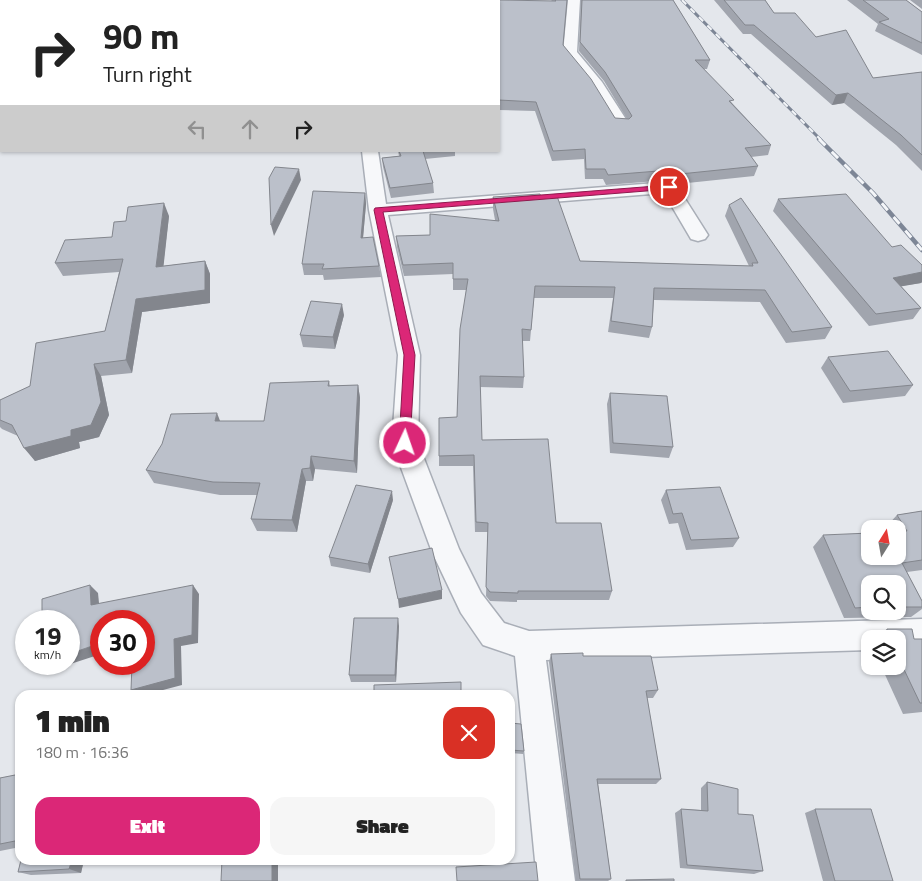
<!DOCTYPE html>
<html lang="en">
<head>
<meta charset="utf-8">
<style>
	body { margin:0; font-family:"Titillium Web",sans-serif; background:#f6f6f6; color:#222; height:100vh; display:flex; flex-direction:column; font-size:19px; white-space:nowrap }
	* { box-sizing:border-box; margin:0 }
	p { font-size:16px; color:#767676 }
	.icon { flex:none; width:28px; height:28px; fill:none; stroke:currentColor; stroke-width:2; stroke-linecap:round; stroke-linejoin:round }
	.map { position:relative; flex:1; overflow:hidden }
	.sheet { position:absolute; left:15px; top:690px; width:500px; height:175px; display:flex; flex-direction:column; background:#fff; border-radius:15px; box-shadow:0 1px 4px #0004 }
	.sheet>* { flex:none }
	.banner { position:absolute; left:0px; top:0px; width:500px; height:152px; box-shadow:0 1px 4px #0004; background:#fff; color:#222; overflow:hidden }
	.needle { width:32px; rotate:11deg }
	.fabs { position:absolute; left:861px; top:520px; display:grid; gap:10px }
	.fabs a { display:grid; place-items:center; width:45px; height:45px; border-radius:10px; background:#fff; box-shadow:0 1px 4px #0004; font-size:25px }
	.speed { position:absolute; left:15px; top:610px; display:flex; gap:10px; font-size:25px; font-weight:700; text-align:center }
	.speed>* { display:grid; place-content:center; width:65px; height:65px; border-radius:50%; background:#fff; box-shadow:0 1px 4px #0004; line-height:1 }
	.speed small { font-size:12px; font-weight:400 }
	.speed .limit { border:8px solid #d22; background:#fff; color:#111 }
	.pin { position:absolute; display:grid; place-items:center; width:42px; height:42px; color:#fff; margin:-21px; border:2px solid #fff; border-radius:50%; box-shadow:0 1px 5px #0007 }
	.me { position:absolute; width:55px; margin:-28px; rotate:3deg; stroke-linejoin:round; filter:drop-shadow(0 0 4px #0008) }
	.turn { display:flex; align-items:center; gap:18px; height:105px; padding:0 20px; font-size:22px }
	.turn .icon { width:65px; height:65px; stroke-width:2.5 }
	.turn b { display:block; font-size:35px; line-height:42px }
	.lanes { display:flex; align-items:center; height:48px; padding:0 20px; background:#0003; justify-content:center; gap:25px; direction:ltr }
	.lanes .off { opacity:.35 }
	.round { display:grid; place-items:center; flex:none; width:52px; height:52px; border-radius:15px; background:#f6f6f6 }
	.summary { display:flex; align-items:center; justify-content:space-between; height:85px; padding:0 20px }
	h1 { font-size:30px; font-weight:800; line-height:38px }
	.action { display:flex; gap:10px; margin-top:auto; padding:10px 20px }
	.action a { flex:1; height:58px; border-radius:15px; background:#db2777; color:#fff; font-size:20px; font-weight:800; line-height:58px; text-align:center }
	.action a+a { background:#f6f6f6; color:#222 }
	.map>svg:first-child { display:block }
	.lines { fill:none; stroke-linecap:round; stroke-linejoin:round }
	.minor-casing { stroke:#a9aeb7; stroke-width:3 }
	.minor { fill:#f7f8fa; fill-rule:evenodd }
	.rail-far1-casing { stroke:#7d8696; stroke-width:3 }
	.rail-casing { stroke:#7d8696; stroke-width:4.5 }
	.rail-far1 { stroke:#f4f6f9; stroke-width:2; stroke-dasharray:6; stroke-linecap:butt }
	.rail { stroke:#f4f6f9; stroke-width:3; stroke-dasharray:9; stroke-linecap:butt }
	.wall { fill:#a1a5ae; fill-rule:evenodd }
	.shaded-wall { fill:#83868d }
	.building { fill:#bbc0ca; stroke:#83868d }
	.route { fill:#db2777; stroke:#8e194d }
</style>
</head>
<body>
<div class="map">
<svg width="922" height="881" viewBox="0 0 922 881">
	<rect width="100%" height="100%" fill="#e4e7ec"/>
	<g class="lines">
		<defs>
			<g id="minor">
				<polygon points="568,0 580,0 577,52 602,82 629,124 627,127 615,127 591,87 563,53"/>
				<polygon points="362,151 378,151 386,204 669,182 675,183 708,235 705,239 698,241 691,239 664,193 388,215 420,355 418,443 459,549 481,593 504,623 529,631 922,619 922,649 898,649 898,639 870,639 870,650 546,660 575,881 537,881 515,656 483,645 461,613 432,552 392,443 398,355 369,210"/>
			</g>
		</defs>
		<!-- minor casing -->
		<use href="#minor" class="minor-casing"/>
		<!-- minor -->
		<use href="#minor" class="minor"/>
		<defs>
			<polyline id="rail-far1" points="682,0 821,140"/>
			<polyline id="rail" points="819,139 873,193 922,250"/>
		</defs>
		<!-- rail-far1 casing -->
		<use href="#rail-far1" class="rail-far1-casing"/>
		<!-- rail casing -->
		<use href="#rail" class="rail-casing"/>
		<!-- rail-far1 -->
		<use href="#rail-far1" class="rail-far1"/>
		<!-- rail -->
		<use href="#rail" class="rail"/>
	</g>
	<!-- wall -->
	<g class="wall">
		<polygon points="551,0 567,0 563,45 615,118 627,119 604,81 579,51 581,0 673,0 710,60 707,69 704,69 733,104 771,145 768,155 751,157 758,166 754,176 678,184 669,180 606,185 603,179 585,179 584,159 552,161 535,111 499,110 499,1 1,1 0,136 0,1 552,1"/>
		<polygon points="714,0 765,0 774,13 816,37 873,78 922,72 922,171 896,145 844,103 832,105 751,34 743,34"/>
		<polygon points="847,0 906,0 922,12 922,55 875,31 878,24"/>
		<polygon points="910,0 922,0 922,9"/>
		<polygon points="398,151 455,151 455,156 425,159 433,183 434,193 391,198 383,167 382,158 399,156"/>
		<polygon points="365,193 366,204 363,238 379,266 381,277 324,280 323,275 304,275 302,264"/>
		<polygon points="493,197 541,197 580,261 749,266 725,216 729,205 832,327 825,339 786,343 760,302 654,300 652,327 649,338 608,332 613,298 534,298 530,341 522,341 524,377 523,388 480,387 482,440 556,523 612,591 609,600 517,600 517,602 490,601 486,596 488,532 475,532 473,466 439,466 439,456 457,417 466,290 453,290 453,274 404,276 397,247 396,236 430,235 495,220 493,209"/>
		<polygon points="778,199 922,265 922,282 921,283 901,286 921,308 913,319 869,326 773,211"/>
		<polygon points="169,216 163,266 205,261 210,274 210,303 142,312 132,373 101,376 109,415 99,437 79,442 80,448 35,461 18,436 2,429 0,427 0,400 30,386 105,331 119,272 63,276 55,263 112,237"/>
		<polygon points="344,315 335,349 303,347 300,335"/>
		<polygon points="828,357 913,385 905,396 843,403 821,368"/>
		<polygon points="329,381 330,386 358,385 360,398 357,473 315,469 313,481 306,481 297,532 257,531 251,519 257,495 220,495 154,483 146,470 220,421 264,421"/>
		<polygon points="610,393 673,447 669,458 610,453 607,404"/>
		<polygon points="666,490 739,538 733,547 686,550 678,523 669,524 661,500"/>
		<polygon points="393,500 370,573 331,566 329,557"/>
		<path d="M922,511V570L907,572L922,601V609L911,617L844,618L813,547L823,535L898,556V529H886V527L897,515ZM870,584H898V611H870Z"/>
		<polygon points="399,626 396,682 351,682 349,675"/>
		<polygon points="887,629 914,639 922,639 922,712 903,714 881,666 898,666 898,639 874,639"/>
		<polygon points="551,654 583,656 658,690 653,698 647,698 661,779 656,784 598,784 611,879 608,881 576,881 549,662"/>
		<polygon points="510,723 524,751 523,754 510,753"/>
		<polygon points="20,774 20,847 0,851 0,778"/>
		<polygon points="707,782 738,814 763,871 754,874 680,868 675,813 681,809 701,810 701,788"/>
		<polygon points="815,809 893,881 823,881 805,813"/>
		<polygon points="21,860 84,860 81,873 31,875 18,872"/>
	</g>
	<!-- shaded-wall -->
	<g class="shaded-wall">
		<polygon points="848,93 844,103 832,105 836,95"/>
		<polygon points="299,169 301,180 274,236 271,225"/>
		<polygon points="365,193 366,204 362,249 361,238"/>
		<polygon points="164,203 169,216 162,280 156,267"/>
		<polygon points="205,261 210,274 210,303 142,312 132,373 126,360 136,299"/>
		<polygon points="922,272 922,282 921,283 886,289 893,278"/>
		<polygon points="342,304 344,315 335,349 333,337"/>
		<polygon points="94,364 101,376 109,415 99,437 79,442 80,448 35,461 24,448 71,430"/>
		<polygon points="358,385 360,398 357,473 354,461"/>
		<polygon points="217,413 222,426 215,421"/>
		<polygon points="311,456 315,469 313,481 310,468"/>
		<polygon points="302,469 306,481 297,532 292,520"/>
		<polygon points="392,491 393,500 370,573 368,564"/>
		<polygon points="90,585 98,593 100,613 91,605"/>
		<polygon points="193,585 199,594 198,643 181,646 182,685 144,695 137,695 131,690 174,639"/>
		<polygon points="442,590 442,599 399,608 398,599"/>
		<polygon points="398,618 399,626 396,682 395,675"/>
		<polygon points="101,643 101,654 52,670 44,664 69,664 69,654"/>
		<polygon points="72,860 84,860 81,873 69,869"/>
		<rect x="272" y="860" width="6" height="21"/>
	</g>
	<!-- building -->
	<g class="building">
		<polygon points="9,0 499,0 556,1 555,0 567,0 563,45 591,79 615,118 629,119 632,116 605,72 580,42 582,0 673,0 710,60 695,60 734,100 729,101 771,145 745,148 758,166 680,174 671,170 608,175 605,169 586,169 585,149 553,151 536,102 499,100 499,1 1,1 1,118 0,120 0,1"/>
		<polygon points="724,0 765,0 774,13 795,13 816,37 846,30 873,78 922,72 922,155 901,135 848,93 836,95 754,25 745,25"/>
		<polygon points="863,0 906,0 922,12 922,43 879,22 889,19"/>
		<polygon points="399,151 423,151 433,183 390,188 382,158 401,156"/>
		<polygon points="275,167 299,169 271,225 269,178"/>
		<polygon points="313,191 365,193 361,238 373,237 379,266 322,269 324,264 302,264"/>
		<polygon points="540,194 541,197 557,196 580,261 753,266 752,263 758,263 729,205 741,198 832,327 792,332 765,290 654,288 652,327 611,321 615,287 535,286 531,330 522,329 524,377 480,376 482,440 548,439 556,523 601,523 612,591 518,591 518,593 490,592 486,587 488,523 476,522 474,455 439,456 439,418 457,417 460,329 468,279 453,279 453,263 403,265 396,236 430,235 430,214 499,221 493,197"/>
		<polygon points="846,194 892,247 901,245 922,265 922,272 893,278 921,308 876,314 778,199"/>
		<polygon points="164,203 156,267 205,261 205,290 136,299 126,360 94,364 101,402 91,425 71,430 71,436 24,448 12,425 0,420 0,400 30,386 36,343 105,331 123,259 55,263 65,240 112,237 114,222 126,221 128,207"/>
		<polygon points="311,301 342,304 333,337 300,335"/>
		<polygon points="888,351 913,385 850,391 828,357"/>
		<polygon points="329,381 328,386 358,385 354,461 311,456 310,468 302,469 292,520 251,519 260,483 213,482 146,470 162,444 171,414 217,413 215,421 264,421 270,383"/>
		<polygon points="610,393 667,396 673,447 613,443"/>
		<polygon points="356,485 392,491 368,564 329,557"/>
		<polygon points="720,487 739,538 691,540 682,513 673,514 666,490"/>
		<polygon points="922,511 922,560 902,563 922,601 922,607 898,607 898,584 870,584 870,607 855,608 823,535 870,533 870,556 898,556 898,531 907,531 897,515"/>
		<polygon points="432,548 442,590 398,599 389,557"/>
		<polygon points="90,585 91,605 193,585 192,635 174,639 175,678 131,690 132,664 144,664 144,621 101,621 101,643 69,654 69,621 42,621 42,599"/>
		<polygon points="354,618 398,618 395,675 349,675"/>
		<polygon points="887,629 912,629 914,639 922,639 922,703 920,703 898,657 898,639 889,639 887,634"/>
		<polygon points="583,653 583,656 651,656 658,690 646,691 661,779 597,779 611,879 580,879 551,654"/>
		<polygon points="461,682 461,695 374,695 374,685"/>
		<polygon points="510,723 521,724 524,751 510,750"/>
		<polygon points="20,774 20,840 0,844 0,778"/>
		<polygon points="707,782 738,789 738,814 753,815 763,871 687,865 681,809 708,811"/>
		<polygon points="815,809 871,809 893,881 835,881"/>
		<polygon points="21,860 72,860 69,869 18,872"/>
		<polygon points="222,860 272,860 272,881 221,881"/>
		<polygon points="536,862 538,881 457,881 456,867"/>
		<polygon points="674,879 674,881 626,881 626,880"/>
	</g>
	<!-- route -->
	<polygon class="route" points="669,185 673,187 671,189 383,212 415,355 410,443 405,448 401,447 399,443 404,355 374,210 375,208"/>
</svg>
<div class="fabs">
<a><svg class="needle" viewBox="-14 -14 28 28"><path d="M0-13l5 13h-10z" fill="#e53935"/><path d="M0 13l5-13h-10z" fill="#767676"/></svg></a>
<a><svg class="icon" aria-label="search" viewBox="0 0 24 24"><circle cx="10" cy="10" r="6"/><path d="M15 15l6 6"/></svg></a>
<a><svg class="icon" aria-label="layers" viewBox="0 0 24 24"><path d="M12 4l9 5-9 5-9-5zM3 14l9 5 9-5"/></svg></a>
</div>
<div class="speed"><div>19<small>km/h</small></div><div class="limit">30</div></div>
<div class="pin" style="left:669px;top:187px;background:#d93025"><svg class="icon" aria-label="arrive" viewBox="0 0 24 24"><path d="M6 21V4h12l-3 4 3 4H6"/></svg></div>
<svg class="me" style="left:405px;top:443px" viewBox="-20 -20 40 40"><circle r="17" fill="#db2777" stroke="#fff" stroke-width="3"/><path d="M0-11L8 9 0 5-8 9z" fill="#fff"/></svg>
<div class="banner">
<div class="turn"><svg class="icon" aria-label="right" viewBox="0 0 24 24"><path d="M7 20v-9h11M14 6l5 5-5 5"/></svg><div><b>90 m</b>Turn right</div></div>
<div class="lanes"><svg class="icon off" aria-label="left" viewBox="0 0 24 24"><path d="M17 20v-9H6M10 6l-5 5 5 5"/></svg><svg class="icon off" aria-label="ahead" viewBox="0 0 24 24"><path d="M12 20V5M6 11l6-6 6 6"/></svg><svg class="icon" aria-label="right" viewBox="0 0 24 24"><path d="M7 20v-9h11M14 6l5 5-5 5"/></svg></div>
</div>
<section class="sheet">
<div class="summary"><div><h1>1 min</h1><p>180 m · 16:36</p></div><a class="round" style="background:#d93025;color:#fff"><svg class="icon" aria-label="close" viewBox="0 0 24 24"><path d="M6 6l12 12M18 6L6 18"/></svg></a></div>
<div class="action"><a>Exit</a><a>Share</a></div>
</section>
</div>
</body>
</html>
